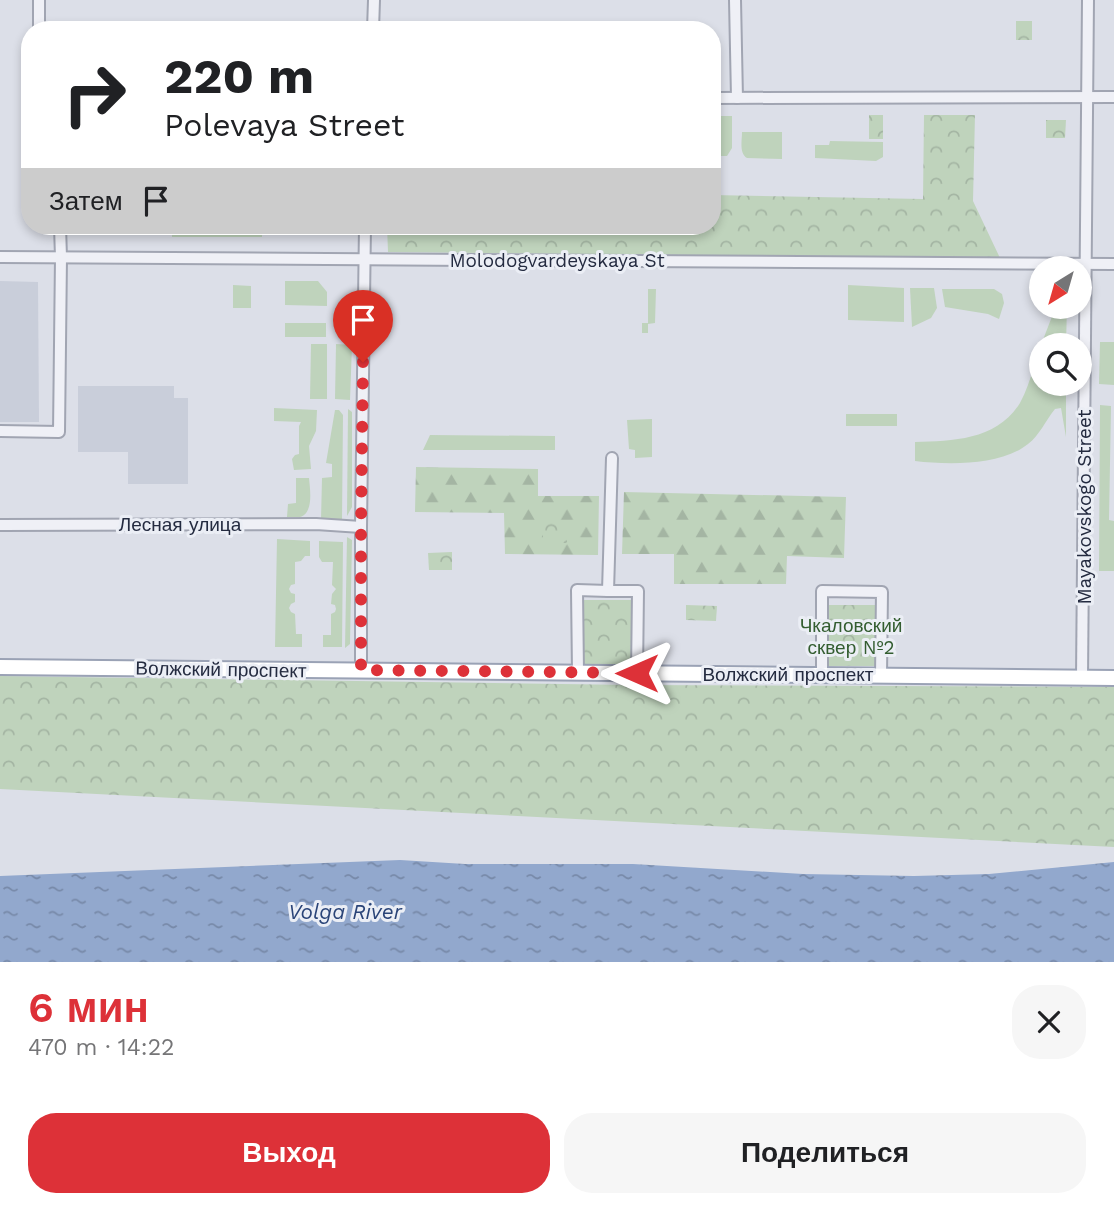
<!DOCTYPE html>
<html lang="ru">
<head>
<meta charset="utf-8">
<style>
	body { margin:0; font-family:"Work Sans",sans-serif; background:#f6f6f6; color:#202124; height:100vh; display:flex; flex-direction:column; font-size:26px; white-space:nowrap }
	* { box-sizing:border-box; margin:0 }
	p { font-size:23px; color:#757577 }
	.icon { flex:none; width:38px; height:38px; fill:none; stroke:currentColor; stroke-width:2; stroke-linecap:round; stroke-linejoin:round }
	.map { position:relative; height:962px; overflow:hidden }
	.drawer { display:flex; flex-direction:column; background:#fff; flex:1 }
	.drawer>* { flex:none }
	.top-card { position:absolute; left:21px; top:21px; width:700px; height:214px; border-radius:28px; box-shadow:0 4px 10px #0003; background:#fff; color:#202124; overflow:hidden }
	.needle { width:46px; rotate:217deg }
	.controls { position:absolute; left:1029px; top:256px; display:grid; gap:14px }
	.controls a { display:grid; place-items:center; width:63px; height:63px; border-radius:50%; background:#fff; box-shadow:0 4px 10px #0003; font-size:35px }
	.pin { position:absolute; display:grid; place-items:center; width:60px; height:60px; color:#fff; margin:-72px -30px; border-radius:50% 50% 50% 0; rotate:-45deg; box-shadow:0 0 7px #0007 }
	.pin .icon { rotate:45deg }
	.me { position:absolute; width:77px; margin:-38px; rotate:270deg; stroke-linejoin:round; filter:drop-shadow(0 0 5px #0008) }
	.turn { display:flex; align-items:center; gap:24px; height:147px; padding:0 28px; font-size:32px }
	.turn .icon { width:91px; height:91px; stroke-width:2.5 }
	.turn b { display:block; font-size:49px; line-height:60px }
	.then { display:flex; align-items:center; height:66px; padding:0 28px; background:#0003; gap:14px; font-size:26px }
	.round { display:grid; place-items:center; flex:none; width:74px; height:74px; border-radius:28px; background:#f6f6f6 }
	.headline { display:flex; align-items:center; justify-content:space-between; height:119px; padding:0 28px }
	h1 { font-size:42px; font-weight:600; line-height:52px; color:#dd3138 }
	.cta { display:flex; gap:14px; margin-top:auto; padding:14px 28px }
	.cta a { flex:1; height:80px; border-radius:28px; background:#dd3138; color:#fff; font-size:28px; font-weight:600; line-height:80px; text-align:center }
	.cta a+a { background:#f6f6f6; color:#202124 }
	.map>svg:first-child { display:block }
	.built { fill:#c9ceda }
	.grass { fill:#bfd3bc }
	.forest { fill:url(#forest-firs) }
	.park { fill:url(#park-crowns) }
	.water { fill:url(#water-ripples) }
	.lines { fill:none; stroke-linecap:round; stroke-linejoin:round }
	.minor-casing { stroke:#a1a5b2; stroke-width:14 }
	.major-casing { stroke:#9aa2b5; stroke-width:18 }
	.minor { stroke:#eff0f6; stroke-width:10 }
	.major { stroke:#fff; stroke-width:14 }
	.route { stroke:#dd3138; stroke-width:12; stroke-dasharray:0 21.6 }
	.labels { text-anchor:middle; stroke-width:6; stroke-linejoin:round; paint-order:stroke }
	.street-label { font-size:19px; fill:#242b40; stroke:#ebeef5 }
	.park-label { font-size:19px; fill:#335d30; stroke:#ebeef5 }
	.water-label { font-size:21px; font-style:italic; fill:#2a4478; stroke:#ebeef5 }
</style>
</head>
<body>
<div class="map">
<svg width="1114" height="962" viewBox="0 0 1114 962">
	<defs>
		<pattern id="forest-firs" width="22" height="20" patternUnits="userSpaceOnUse" patternTransform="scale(1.75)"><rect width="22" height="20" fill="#bfd3bc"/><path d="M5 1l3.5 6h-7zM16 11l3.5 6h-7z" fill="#a4b5a3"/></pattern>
		<pattern id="park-crowns" width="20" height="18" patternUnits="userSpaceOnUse" patternTransform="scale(1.75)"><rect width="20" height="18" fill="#bfd3bc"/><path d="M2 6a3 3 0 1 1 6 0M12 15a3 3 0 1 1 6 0" fill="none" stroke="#a4b5a3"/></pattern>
		<pattern id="water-ripples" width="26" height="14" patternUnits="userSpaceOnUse" patternTransform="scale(1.75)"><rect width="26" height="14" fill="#92a8cd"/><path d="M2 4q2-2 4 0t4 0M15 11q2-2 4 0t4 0" fill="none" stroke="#7789a8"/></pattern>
	</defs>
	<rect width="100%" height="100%" fill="#dcdfe8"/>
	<!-- built -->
	<g class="built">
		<polygon points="0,281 38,282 39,422 0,422"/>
		<polygon points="78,386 174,386 174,398 188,398 188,484 128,484 128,452 78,452"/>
	</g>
	<!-- grass -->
	<g class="grass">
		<polygon points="712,116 732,116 732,148 727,156 712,156"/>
		<path d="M742,132H782V159L747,158C739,153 742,141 742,132Z"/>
		<polygon points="830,141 883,142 883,157 876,161 815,158 815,145 829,145"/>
		<polygon points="285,281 318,281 327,292 327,306 285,305"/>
		<polygon points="233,285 251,286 251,308 233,308"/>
		<polygon points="848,285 904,288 904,322 848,320"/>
		<polygon points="910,288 934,288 937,308 931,318 912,327"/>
		<polygon points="648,289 656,289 655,323 648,324 648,333 642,333 642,323 648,323"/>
		<polygon points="942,289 994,289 1002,294 1004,303 999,319 988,314 945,307"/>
		<polygon points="1056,306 1067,306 1066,345 1041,345"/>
		<rect x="285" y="323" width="41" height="14"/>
		<polygon points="1100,342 1114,342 1114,385 1099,384"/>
		<polygon points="311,344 327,344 327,399 310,399"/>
		<polygon points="336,344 352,345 350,400 335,399"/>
		<path d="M1034,367L1041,369V383H1066V437L1061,408L1055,409C1046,420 1039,436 1028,444C1001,466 948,465 915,461V442C954,441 997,440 1020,403C1026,392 1030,379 1034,367Z"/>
		<polygon points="1100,405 1111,406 1109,520 1114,521 1114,571 1099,571"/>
		<polygon points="274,408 317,410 316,431 309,446 311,469 294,470 292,459 295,455 299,454 299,426 301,422 274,421"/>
		<polygon points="348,409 352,412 352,507 347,516"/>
		<polygon points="335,410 339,410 343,415 342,520 321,520 322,478 332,477 332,464 326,463"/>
		<rect x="846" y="414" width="51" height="12"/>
		<polygon points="652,419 652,457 635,458 635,450 629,449 627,420"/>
		<polygon points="430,435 555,436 555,450 423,450"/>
		<path d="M296,478H309C310,489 314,513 300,517C299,517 288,517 287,517L288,504L296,503Z"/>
		<polygon points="347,537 352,540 350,644 345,648"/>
		<polygon points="277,539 310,541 310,556 305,556 301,561 295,562 295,584 291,585 289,589 291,593 295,594 295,602 291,604 289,608 291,612 295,614 296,634 302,634 302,647 275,647"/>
		<polygon points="319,541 343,542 342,647 323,647 323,635 331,635 331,614 335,612 336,609 335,605 331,604 332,594 336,589 332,585 333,562 322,562 319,557"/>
	</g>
	<!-- forest -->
	<g class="forest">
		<polygon points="416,467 538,469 538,496 599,496 598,555 505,554 504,513 415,512"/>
		<polygon points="624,492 846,497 844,558 787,556 786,584 674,584 674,554 622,554"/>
	</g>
	<!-- park -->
	<g class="park">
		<rect x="1016" y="21" width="16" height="19"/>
		<rect x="869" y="115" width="14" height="24"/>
		<polygon points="924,115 975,115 973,201 1000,258 388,252 387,226 712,226 712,195 923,199"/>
		<polygon points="1046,120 1066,120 1065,138 1046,138"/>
		<rect x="172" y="226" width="90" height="11"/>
		<polygon points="543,522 567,523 567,543 543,543"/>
		<polygon points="452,552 452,570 429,570 428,553"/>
		<rect x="582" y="600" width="51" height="67"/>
		<polygon points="686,605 717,606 716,621 686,620"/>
		<rect x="826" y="605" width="50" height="61"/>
		<polygon points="0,676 632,685 1114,687 1114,847 0,789"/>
	</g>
	<!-- water -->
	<polygon class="water" points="400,860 465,864 633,864 803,874 914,876 989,874 1114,862 1114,962 0,962 0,876"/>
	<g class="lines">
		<defs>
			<g id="minor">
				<polyline points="39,0 39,30"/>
				<polyline points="735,0 737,98"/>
				<polyline points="373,30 374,0"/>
				<polyline points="712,98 1114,97"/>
				<polyline points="0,257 1114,264"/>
				<polyline points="0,431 59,432 61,257 60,226"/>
				<polyline points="612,458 608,591 638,591 637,673"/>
				<polyline points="0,525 316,524 361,527"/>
				<polyline points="361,670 361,527 365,226"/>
				<polyline points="578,672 577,590 608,591"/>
				<polyline points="822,674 822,591 882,592 881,675"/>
				<polyline points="1082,677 1088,0"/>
			</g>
			<polyline id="major" points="0,667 1114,678"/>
		</defs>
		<!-- minor casing -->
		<use href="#minor" class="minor-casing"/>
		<!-- major casing -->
		<use href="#major" class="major-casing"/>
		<!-- minor -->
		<use href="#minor" class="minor"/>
		<!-- major -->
		<use href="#major" class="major"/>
	</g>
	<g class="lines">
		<!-- route -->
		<polyline class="route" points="363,362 361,527 361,670 637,673"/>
	</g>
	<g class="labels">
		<!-- street labels -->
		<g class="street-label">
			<text x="557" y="267">Molodogvardeyskaya St</text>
			<text transform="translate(1084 507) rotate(-90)" y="7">Mayakovskogo Street</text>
			<text x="180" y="531">Лесная улица</text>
			<text transform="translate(221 669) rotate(1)" y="7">Волжский проспект</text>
			<text x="788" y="681">Волжский проспект</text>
		</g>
		<!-- park labels -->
		<g class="park-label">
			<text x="851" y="632">Чкаловский<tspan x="851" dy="22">сквер №2</tspan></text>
		</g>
		<!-- water labels -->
		<g class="water-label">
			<text x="345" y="919">Volga River</text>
		</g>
	</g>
</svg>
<div class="controls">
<a><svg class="needle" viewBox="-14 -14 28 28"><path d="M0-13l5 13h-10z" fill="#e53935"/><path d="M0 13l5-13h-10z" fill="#757577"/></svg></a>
<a><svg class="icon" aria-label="search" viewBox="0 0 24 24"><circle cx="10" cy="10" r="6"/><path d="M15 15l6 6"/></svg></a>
</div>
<div class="pin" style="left:363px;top:362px;background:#d93025"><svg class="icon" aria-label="arrive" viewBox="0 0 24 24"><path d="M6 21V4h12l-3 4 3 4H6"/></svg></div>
<svg class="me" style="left:637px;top:673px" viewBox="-20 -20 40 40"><path d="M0-17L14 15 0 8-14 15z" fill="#dd3138" stroke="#fff" stroke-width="4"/></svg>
<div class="top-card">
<div class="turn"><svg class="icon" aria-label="right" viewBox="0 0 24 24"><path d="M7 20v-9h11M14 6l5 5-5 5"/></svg><div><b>220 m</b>Polevaya Street</div></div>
<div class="then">Затем<svg class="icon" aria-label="arrive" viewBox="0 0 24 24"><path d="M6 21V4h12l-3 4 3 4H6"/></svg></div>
</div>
</div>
<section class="drawer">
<div class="headline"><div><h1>6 мин</h1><p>470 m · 14:22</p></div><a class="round"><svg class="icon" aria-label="close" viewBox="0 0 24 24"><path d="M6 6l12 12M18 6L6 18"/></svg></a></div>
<div class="cta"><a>Выход</a><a>Поделиться</a></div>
</section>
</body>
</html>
